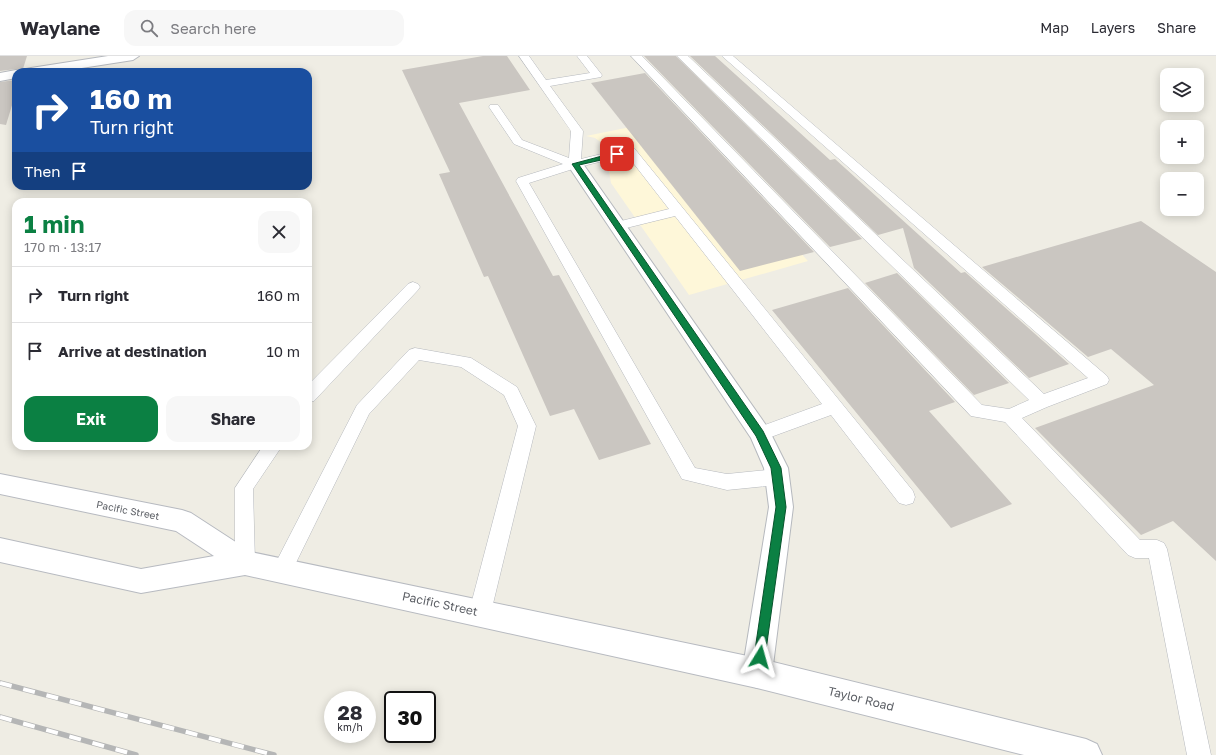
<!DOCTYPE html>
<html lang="en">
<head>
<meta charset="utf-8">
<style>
	body { margin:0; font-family:"Golos Text",sans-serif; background:#f7f7f7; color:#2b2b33; height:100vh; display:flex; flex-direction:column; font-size:15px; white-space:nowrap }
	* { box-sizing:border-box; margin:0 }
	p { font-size:13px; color:#7c7c81 }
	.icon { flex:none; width:22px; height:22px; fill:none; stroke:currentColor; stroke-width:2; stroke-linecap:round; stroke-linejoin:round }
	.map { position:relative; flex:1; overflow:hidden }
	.details { position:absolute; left:12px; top:142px; width:300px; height:252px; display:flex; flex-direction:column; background:#fff; border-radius:12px; box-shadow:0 2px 10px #0003 }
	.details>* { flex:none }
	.banner { position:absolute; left:12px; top:12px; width:300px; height:122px; border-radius:12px; box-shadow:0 2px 10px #0003; background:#1a4fa0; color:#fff; overflow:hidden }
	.controls { position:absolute; left:1160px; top:12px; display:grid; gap:8px }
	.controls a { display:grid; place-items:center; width:44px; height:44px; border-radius:8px; background:#fff; box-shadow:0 2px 10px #0003; font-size:20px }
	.speed { position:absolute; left:324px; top:635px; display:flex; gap:8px; font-size:20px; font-weight:700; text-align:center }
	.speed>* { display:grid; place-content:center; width:52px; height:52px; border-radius:50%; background:#fff; box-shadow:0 2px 10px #0003; line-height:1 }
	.speed small { font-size:10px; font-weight:400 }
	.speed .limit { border:2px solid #111; border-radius:6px; background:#fff; color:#111 }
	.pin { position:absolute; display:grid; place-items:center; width:34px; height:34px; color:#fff; margin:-17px; border-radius:8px; box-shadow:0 2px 6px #0006 }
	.me { position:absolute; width:44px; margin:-22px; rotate:8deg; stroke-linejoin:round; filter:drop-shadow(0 0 3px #0008) }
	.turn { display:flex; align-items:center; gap:14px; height:84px; padding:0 12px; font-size:18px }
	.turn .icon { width:52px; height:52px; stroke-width:2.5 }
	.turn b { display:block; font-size:28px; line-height:34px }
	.then { display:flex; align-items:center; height:38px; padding:0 12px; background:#0003; gap:8px; font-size:15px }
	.round { display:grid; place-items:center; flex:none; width:42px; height:42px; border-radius:12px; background:#f7f7f7 }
	.head { display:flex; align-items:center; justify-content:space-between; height:68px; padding:0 12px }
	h1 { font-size:24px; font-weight:700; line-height:30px; color:#0b8043 }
	.primary-button { display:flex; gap:8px; margin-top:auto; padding:8px 12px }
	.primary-button a { flex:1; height:46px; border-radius:12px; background:#0b8043; color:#fff; font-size:16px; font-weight:700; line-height:46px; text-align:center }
	.primary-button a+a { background:#f7f7f7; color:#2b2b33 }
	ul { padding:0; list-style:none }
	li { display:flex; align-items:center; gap:12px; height:56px; padding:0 12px; border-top:1px solid #e1e1e2 }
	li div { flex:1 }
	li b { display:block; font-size:15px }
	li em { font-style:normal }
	header { display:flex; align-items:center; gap:24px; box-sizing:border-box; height:56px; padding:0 20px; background:#fff; border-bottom:1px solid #e1e1e2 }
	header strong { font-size:19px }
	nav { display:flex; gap:22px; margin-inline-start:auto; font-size:14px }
	.search { width:280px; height:36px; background:#f7f7f7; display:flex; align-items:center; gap:10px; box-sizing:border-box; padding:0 14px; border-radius:12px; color:#7c7c81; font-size:15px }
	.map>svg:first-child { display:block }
	.commercial { fill:#fef7d9 }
	.building { fill:#cac6c1 }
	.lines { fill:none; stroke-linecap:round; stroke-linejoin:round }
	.lane-casing { stroke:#b6b9be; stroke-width:1 }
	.street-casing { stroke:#b6b9be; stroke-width:2 }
	.secondary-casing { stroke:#b7bac0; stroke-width:2 }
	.lane { fill:#fff; fill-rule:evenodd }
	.street { fill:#fff; fill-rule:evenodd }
	.secondary { fill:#fff; fill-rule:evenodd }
	.rail-casing { stroke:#b5b6b6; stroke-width:5.5 }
	.rail { stroke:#fff; stroke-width:4; stroke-dasharray:12; stroke-linecap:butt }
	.route { fill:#0b8043; stroke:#07532c }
	.labels { text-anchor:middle; stroke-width:3.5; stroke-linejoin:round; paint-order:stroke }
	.street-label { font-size:10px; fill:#5c5f65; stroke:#fff }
	.near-street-label { font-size:12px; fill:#5c5f65; stroke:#fff }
</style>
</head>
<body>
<header>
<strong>Waylane</strong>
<div class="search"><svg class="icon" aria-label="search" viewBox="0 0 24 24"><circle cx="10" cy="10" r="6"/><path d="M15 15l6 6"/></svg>Search here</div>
<nav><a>Map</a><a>Layers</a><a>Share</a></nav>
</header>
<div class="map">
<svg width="1216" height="699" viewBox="0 0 1216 699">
	<rect width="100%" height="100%" fill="#efede4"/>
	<!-- commercial -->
	<polygon class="commercial" points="675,62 808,205 689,239 611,127 609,115 613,102 610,93 595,82 586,80"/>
	<!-- building -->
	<g class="building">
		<polygon points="0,0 27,0 22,16 16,13 0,15"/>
		<polygon points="483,0 507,0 530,34 459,47 553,220 559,219 651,388 599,404 574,353 550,360 488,220 484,221 439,118 450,116 402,14"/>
		<polygon points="644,0 676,0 862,183 830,191"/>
		<polygon points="690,0 715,0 830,104 835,103 961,217 965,216 1069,308 1029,322 1027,320 914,212 903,172 878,179"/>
		<polygon points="645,17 814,196 740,215 591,27"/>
		<polygon points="16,24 16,36 6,69 0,68 0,26"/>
		<polygon points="1141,165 1216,216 1216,505 1173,465 1141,479 1035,372 1154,329 1111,293 1088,301 982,211"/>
		<polygon points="897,217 1009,327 974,339 865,227"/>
		<polygon points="848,232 955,346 929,355 1012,448 951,472 772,254"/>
	</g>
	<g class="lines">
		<defs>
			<g id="lane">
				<polygon points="519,0 529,0 546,24 590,17 577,0 587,0 602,19 601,21 550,30 583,75 581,103 630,91 634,92 913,435 915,441 913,447 906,449 899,447 831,359 760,385 754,383 751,378 754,373 822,348 675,160 618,174 613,173 611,170 613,167 669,153 627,99 579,111 529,127 695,412 727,418 777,413 784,416 786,421 784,426 777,429 727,434 682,423 516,125 518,122 563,108 514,88 489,51 490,49 498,49 522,84 569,102 571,75"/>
				<polygon points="631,0 642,0 982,349 1009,353 1029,344 677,0 688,0 1044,338 1088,322 722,0 733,0 1107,320 1109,324 1107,328 1047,351 1022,362 1140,484 1157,484 1164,487 1167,493 1211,699 1187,699 1149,502 1135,502 1128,499 1005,366 971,360"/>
				<polygon points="413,226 418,228 420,231 418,234 314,345 308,346 308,329 408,228"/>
				<polygon points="415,292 471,302 517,331 536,370 491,556 487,563 480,566 473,563 469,556 518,370 504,339 461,311 419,304 369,358 289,521 282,523 275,521 272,514 357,349 409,294"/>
				<polygon points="263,390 282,390 253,433 255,507 252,513 245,516 238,513 235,507 235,432"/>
			</g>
			<g id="street">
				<polygon points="108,0 139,0 133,4 56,16 24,16 26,13 31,12"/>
				<polygon points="16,14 21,16 16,16 16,22 0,25 0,17"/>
				<polygon points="575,103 581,105 768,372 788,412 793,451 772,617 767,627 757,632 747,627 742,617 769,451 764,412 751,382 567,108 569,105"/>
			</g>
			<polygon id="secondary" points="0,418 182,454 191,457 251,496 757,602 1086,683 1097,688 1102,699 1024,699 757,632 245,519 141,537 0,506 0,482 141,513 214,500 176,475 0,438"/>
		</defs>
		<!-- lane casing -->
		<use href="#lane" class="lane-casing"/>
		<!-- street casing -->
		<use href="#street" class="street-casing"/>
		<!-- secondary casing -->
		<use href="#secondary" class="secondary-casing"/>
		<!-- lane -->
		<use href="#lane" class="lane"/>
		<!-- street -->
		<use href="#street" class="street"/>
		<!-- secondary -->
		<use href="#secondary" class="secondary"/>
		<defs>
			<g id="rail">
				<polyline points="0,627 274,699"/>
				<polyline points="0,661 136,699"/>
			</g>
		</defs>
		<!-- rail casing -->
		<use href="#rail" class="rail-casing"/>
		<!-- rail -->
		<use href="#rail" class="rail"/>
	</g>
	<!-- route -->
	<polygon class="route" points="617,96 620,98 619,100 579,109 763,375 781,412 786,451 765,601 764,606 760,607 755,606 754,601 776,451 771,412 756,380 572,108"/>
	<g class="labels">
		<!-- street labels -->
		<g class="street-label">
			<text transform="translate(128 454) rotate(11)" y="4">Pacific Street</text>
		</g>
		<!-- near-street labels -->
		<g class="near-street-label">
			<text transform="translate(440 548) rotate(12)" y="4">Pacific Street</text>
			<text transform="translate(861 643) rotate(14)" y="4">Taylor Road</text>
		</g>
	</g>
</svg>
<div class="controls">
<a><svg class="icon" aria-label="layers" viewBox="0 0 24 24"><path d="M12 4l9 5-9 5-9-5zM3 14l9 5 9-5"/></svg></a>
<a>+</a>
<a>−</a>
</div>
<div class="speed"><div>28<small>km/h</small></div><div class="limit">30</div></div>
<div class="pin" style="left:617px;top:98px;background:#d93025"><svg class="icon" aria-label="arrive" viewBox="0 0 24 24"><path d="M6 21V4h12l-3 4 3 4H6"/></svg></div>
<svg class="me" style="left:760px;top:601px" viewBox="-20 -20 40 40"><path d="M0-17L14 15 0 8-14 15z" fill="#0b8043" stroke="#fff" stroke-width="4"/></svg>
<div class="banner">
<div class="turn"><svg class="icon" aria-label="right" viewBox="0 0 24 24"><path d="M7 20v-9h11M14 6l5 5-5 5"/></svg><div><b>160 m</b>Turn right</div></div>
<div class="then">Then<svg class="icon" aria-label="arrive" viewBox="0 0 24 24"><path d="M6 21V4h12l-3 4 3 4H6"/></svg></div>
</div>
<section class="details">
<div class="head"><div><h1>1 min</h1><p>170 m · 13:17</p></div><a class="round"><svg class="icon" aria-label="close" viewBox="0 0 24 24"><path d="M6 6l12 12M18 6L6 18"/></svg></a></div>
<ul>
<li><svg class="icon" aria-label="right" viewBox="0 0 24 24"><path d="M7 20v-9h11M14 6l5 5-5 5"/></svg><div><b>Turn right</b></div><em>160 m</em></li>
<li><svg class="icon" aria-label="arrive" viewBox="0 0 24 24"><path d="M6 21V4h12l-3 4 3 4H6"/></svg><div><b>Arrive at destination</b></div><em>10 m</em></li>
</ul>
<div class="primary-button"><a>Exit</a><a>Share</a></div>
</section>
</div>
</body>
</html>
